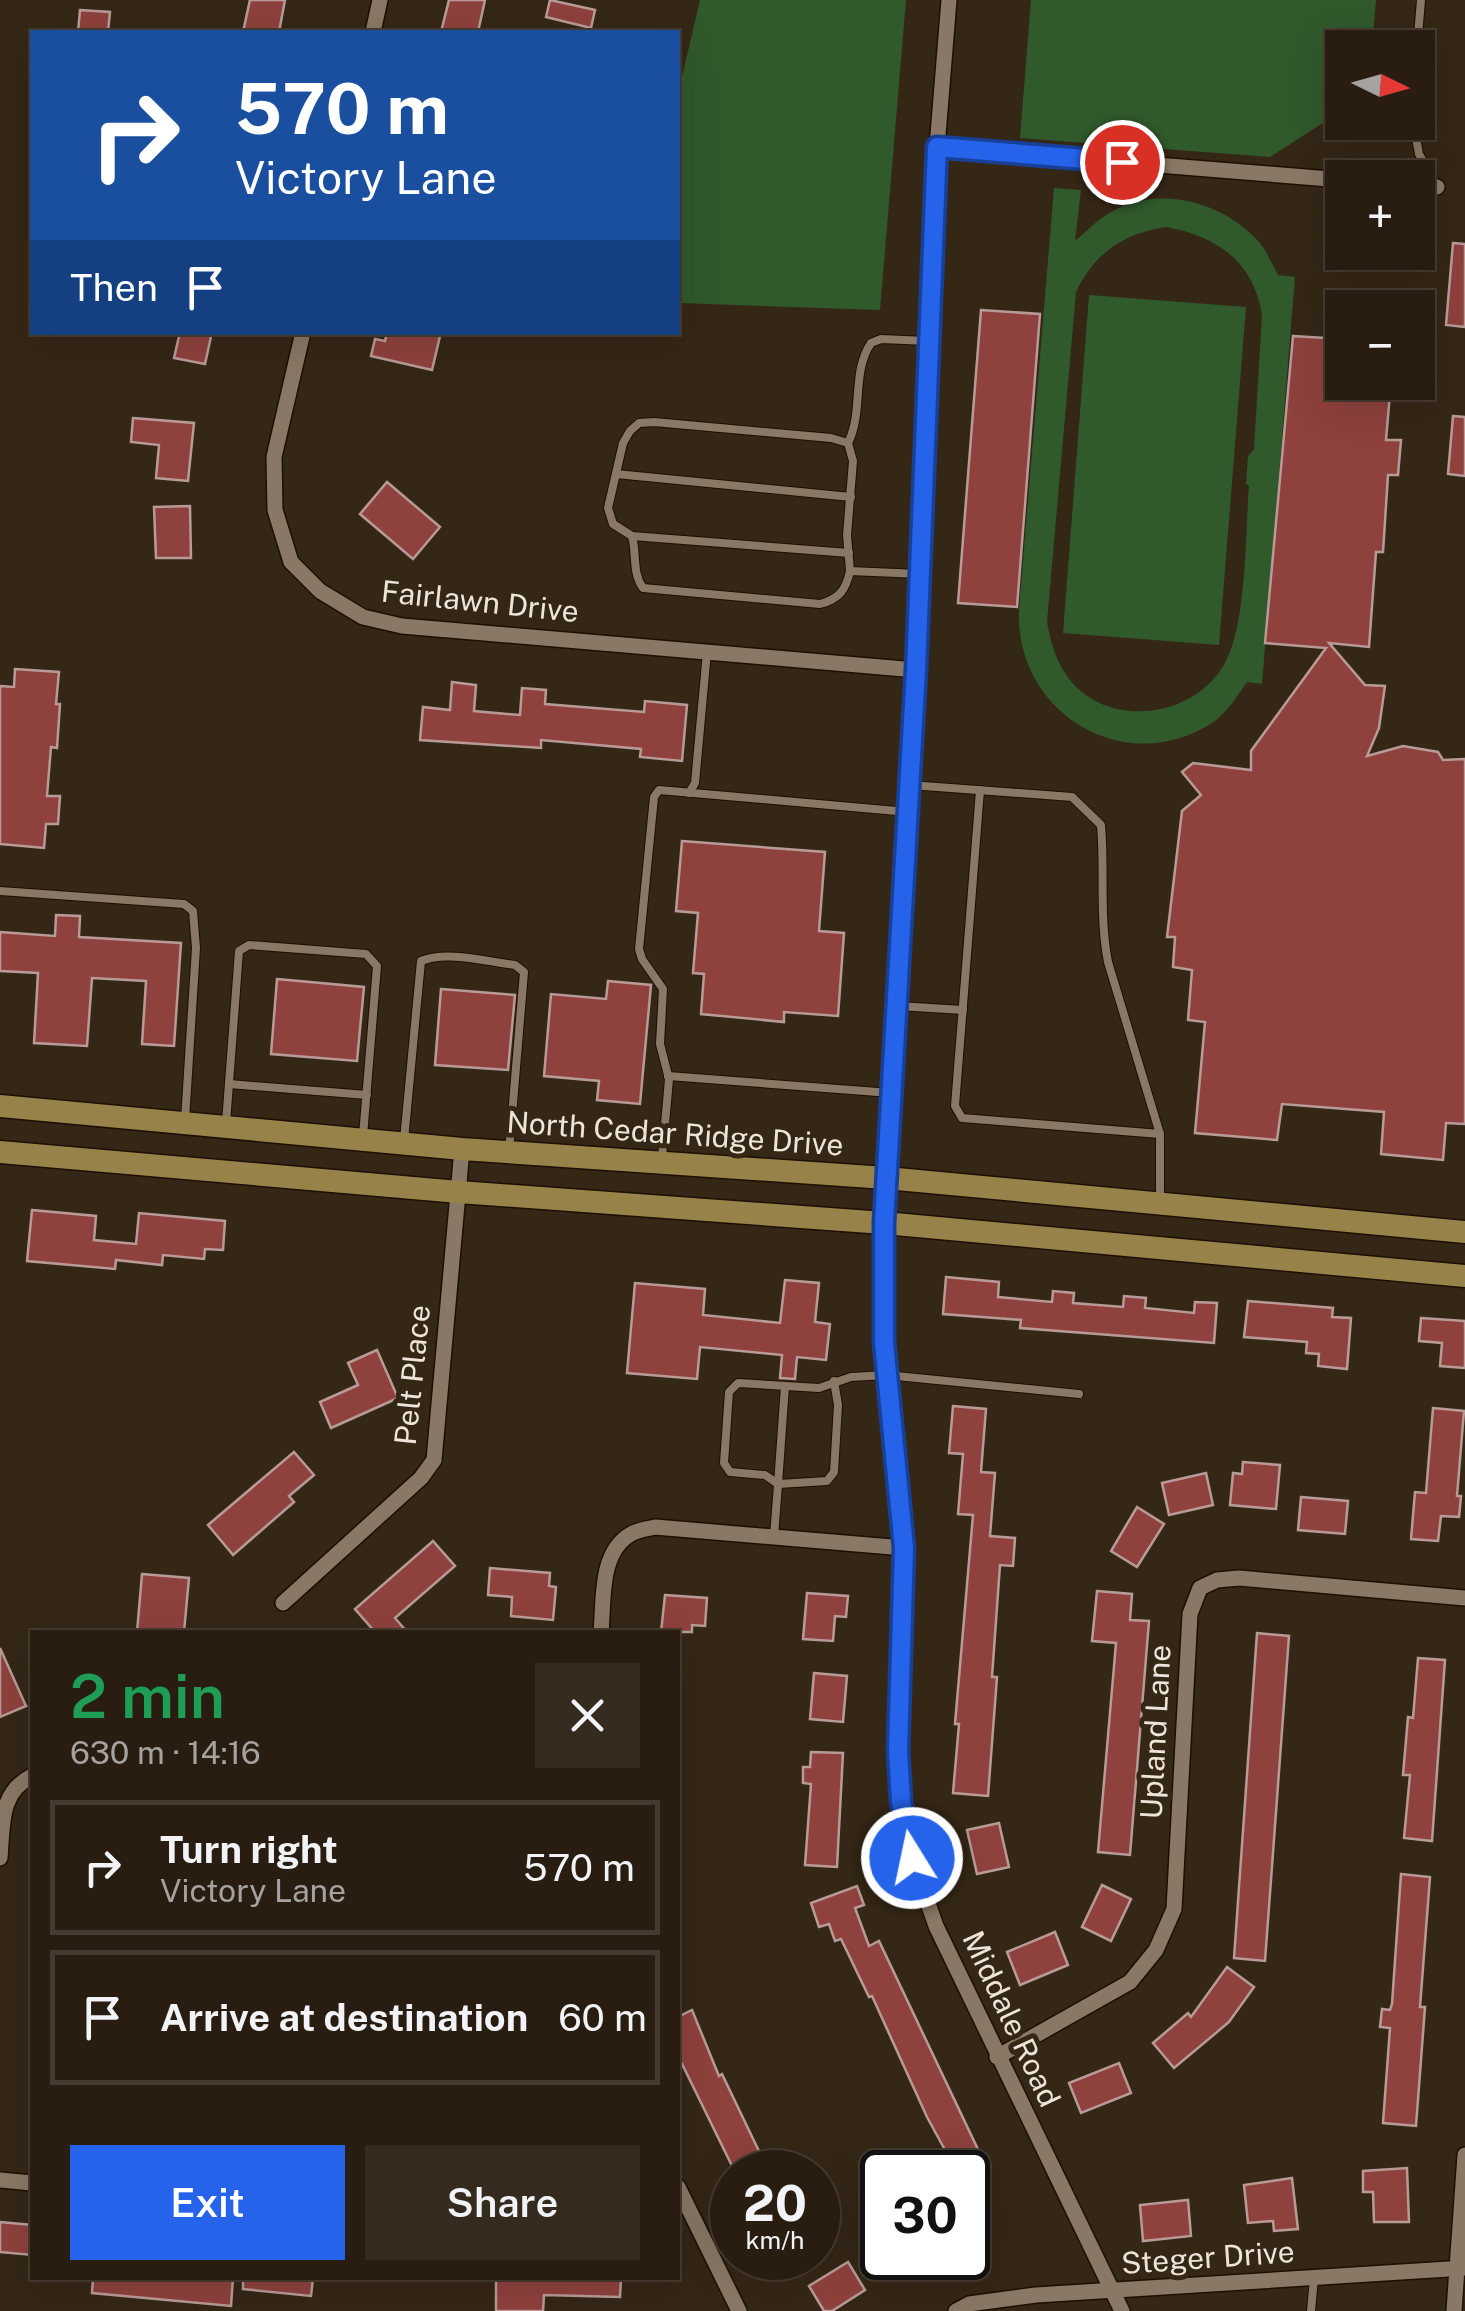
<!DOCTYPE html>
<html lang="en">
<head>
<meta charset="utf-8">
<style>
	body { margin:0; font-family:"Public Sans",sans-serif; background:#342a1e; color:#f1f3f6; height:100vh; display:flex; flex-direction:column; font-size:38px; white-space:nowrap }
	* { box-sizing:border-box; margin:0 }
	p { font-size:32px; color:#a5a29f }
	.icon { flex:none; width:55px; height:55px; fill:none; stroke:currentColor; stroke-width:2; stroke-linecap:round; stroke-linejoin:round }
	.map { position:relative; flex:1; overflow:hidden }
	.sheet { position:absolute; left:30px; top:1630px; width:650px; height:650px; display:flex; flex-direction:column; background:#281d10; border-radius:0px; box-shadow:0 10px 40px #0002,0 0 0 2px #443b30 }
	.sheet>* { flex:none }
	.top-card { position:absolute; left:30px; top:30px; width:650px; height:305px; border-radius:0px; box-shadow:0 10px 40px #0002,0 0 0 2px #443b30; background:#1a4fa0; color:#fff; overflow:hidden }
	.needle { width:65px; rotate:95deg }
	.tools { position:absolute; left:1325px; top:30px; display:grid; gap:20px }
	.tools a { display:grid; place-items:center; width:110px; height:110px; border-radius:0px; background:#281d10; box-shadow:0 10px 40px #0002,0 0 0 2px #443b30; font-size:50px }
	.speed { position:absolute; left:710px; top:2150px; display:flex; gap:20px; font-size:50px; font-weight:700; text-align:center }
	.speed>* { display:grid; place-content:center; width:130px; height:130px; border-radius:50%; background:#281d10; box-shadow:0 10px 40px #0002,0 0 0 2px #443b30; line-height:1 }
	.speed small { font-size:25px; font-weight:400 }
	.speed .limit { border:5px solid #111; border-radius:15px; background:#fff; color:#111 }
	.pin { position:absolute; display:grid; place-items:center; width:85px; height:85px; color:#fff; margin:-42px; border:5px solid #fff; border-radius:50%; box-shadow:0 2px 10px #0007 }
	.me { position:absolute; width:110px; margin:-55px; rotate:350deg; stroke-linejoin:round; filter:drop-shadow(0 0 8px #0008) }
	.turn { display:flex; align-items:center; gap:35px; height:210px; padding:0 40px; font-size:45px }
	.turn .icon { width:130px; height:130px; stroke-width:2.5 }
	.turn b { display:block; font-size:70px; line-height:85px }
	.then { display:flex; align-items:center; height:95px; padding:0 40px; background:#0003; gap:20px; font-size:38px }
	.round { display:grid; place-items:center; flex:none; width:105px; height:105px; border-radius:0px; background:#342a1e }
	.overview { display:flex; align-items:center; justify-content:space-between; height:170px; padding:0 40px }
	h1 { font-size:60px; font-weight:600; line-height:75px; color:#1e9e55 }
	.button { display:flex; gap:20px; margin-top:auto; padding:20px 40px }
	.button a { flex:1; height:115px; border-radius:0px; background:#2563eb; color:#fff; font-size:40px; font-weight:600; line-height:115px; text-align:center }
	.button a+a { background:#342a1e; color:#f1f3f6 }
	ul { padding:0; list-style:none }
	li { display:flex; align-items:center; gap:30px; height:135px; margin:0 20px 15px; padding:0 20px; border:5px solid #443b30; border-radius:0px }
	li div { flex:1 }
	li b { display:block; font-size:38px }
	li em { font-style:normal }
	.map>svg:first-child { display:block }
	.garden { fill:#30592c; fill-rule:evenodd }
	.building { fill:#8e413d; stroke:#b89b98; stroke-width:2.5 }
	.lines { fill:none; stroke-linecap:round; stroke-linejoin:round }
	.lane-casing { stroke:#1d0f02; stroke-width:10 }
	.street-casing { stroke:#1d0f02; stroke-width:18 }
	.secondary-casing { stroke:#1d0f02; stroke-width:25 }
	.lane { stroke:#897865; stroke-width:8 }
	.street { stroke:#897865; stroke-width:15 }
	.secondary { stroke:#978249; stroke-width:22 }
	.route-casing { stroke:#184099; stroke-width:25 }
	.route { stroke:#2563eb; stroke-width:18 }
	.labels { text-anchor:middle; stroke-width:10; stroke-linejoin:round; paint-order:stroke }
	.street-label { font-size:30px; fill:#eee5da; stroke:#352716 }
</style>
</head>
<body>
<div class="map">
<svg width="1465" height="2311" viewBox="0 0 1465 2311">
	<rect width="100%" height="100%" fill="#352716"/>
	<!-- garden -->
	<g class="garden">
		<polygon points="700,0 906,0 880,310 678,303 678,94"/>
		<polygon points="1031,0 1376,0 1372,47 1342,48 1342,103 1326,121 1270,157 1020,138"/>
		<path d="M1054,188L1081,190L1075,241C1087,231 1097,220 1111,212C1158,184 1224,202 1259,242C1267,252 1272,264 1278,275L1295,277L1262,684L1247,682C1237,696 1227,713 1212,723C1123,780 1014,711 1019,609ZM1166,227C1217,236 1254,262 1262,315L1254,449L1248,456L1246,484L1249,486C1245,535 1247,619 1226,661C1196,720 1102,731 1065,673C1055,658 1050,639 1047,622L1076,292C1094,254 1123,233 1166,227Z"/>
		<polygon points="1089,295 1246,307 1219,645 1063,633"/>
	</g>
	<!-- building -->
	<g class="building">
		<polygon points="250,0 285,0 279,32 243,32"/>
		<polygon points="449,0 485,0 478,32 441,32"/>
		<polygon points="550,0 595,10 591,28 546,17"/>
		<polygon points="80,10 110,12 108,32 78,32"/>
		<polygon points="1453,243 1465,244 1465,327 1446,325"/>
		<polygon points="981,310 1040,314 1017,607 958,603"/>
		<polygon points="180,332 212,332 205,364 174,358"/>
		<polygon points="387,332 441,332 432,370 371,356 375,339 385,341"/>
		<polygon points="1293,336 1342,339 1342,382 1391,382 1386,440 1401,440 1398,475 1388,475 1383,552 1376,552 1369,647 1329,643 1365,685 1385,686 1379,728 1367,756 1403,746 1438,752 1443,760 1465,759 1465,1124 1446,1123 1443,1160 1381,1154 1384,1112 1282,1104 1277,1140 1195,1133 1205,1022 1188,1020 1192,970 1173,967 1175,937 1167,937 1182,811 1201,795 1182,772 1193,763 1251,770 1251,751 1326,648 1265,643"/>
		<polygon points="1453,416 1465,417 1465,476 1448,474"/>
		<polygon points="133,418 194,423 188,481 156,478 159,445 131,442"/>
		<polygon points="387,482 440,527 413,559 360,514"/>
		<polygon points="190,506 191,558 156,558 154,507"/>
		<polygon points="15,669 59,672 56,704 60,704 57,748 51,747 47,796 60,796 58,824 46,824 44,848 0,844 0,686 14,687"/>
		<polygon points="452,682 476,685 474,711 520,715 522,688 546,690 545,704 644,712 645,701 687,705 682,761 640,757 641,749 541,740 541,748 420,740 423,707 450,710"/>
		<polygon points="682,841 825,852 819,931 844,933 838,1016 784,1012 784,1022 701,1014 704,974 693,973 698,913 676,911"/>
		<polygon points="56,915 80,916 79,937 181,943 174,1046 142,1044 146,981 92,978 87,1046 34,1043 38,973 0,971 0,932 55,936"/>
		<polygon points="277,979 364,987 357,1061 271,1054"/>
		<polygon points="608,981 651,985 640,1104 597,1100 599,1081 544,1076 551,994 606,999"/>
		<polygon points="441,989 515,995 508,1070 435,1065"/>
		<polygon points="32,1210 96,1216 94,1240 136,1244 139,1213 225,1221 223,1250 205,1249 204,1259 163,1255 162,1265 116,1260 115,1269 27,1261"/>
		<polygon points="946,1277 999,1282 998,1297 1052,1302 1053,1291 1074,1293 1073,1303 1123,1307 1124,1296 1146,1298 1145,1308 1194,1313 1195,1302 1217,1303 1214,1343 1020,1328 1021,1320 943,1314"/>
		<polygon points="785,1280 819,1283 815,1322 830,1324 826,1360 797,1357 795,1379 780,1378 782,1355 700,1347 697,1379 627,1373 635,1283 705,1289 703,1315 780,1323"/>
		<polygon points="1248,1301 1333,1308 1332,1317 1351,1318 1347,1369 1318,1366 1319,1354 1306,1353 1307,1342 1244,1337"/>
		<polygon points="1421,1318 1465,1321 1465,1368 1440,1366 1442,1343 1419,1341"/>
		<polygon points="377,1350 398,1398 331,1428 320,1402 358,1385 348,1363"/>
		<polygon points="953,1406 986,1409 981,1472 995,1473 990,1536 1015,1538 1013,1566 1000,1565 992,1677 997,1677 988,1796 953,1793 959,1724 955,1724 973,1515 958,1514 963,1454 949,1453"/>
		<polygon points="1433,1408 1464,1411 1457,1496 1461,1496 1459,1517 1441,1516 1438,1541 1411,1539 1415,1492 1426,1493"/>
		<polygon points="294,1452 314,1475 289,1496 294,1502 233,1555 208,1525"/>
		<polygon points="1243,1462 1280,1465 1276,1509 1230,1505 1233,1473 1242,1474"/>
		<polygon points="1206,1473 1213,1505 1169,1515 1162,1483"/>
		<polygon points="1301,1497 1348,1501 1345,1534 1298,1530"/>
		<polygon points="1137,1507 1164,1524 1137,1567 1111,1551"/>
		<polygon points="433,1541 455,1566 395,1618 407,1632 375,1632 355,1609"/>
		<polygon points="490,1568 550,1573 549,1586 556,1587 553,1620 511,1616 512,1597 488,1595"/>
		<polygon points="142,1574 189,1578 184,1632 137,1632"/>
		<polygon points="1097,1591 1132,1594 1130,1620 1149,1621 1130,1855 1098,1852 1116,1643 1092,1641"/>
		<polygon points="807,1593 848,1596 846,1617 835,1616 833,1641 803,1639"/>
		<polygon points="665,1595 707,1598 705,1626 692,1625 692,1632 661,1632"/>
		<polygon points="1257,1633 1289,1636 1265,1961 1234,1958"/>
		<polygon points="0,1648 26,1706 0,1717"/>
		<polygon points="1418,1658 1445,1660 1432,1841 1404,1838 1410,1775 1403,1775 1408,1717 1413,1718"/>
		<polygon points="814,1673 847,1676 843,1722 810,1719"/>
		<polygon points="811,1752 843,1753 837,1867 805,1865 811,1784 803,1783 803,1767 810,1767"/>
		<polygon points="999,1823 1009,1867 977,1874 967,1830"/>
		<polygon points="1401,1874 1430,1877 1420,2007 1425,2007 1416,2126 1383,2123 1390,2028 1380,2027 1382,2009 1390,2010 1392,2004"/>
		<polygon points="1102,1885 1131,1899 1111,1941 1082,1927"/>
		<polygon points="857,1886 864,1905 855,1908 869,1946 879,1941 983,2160 957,2172 927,2117 872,1996 869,1997 841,1939 835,1941 829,1924 819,1927 811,1903"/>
		<polygon points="1055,1932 1068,1965 1020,1985 1007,1952"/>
		<polygon points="1227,1967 1254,1987 1229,2022 1174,2068 1153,2043 1188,2013 1191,2017"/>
		<polygon points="692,2010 719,2076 722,2074 769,2172 735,2172 682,2064 678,2066 678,2017"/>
		<polygon points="1119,2063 1131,2093 1081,2113 1069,2083"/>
		<polygon points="1407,2168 1409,2222 1374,2222 1373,2192 1363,2192 1363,2171"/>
		<polygon points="1292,2178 1298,2229 1274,2231 1273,2221 1248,2223 1244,2185"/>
		<polygon points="1188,2200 1191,2236 1143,2241 1140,2205"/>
		<rect x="968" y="2214" width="17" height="32"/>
		<polygon points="0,2222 32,2225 32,2255 0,2252"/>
		<polygon points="848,2262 865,2290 832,2311 824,2311 809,2286"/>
		<polygon points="93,2278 233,2278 231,2306 92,2293"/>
		<polygon points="243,2278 313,2278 311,2296 243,2289"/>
		<polygon points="496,2278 621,2278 620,2297 544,2295 543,2311 496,2311"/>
	</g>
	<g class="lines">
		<defs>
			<g id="lane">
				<polyline points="1417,48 1421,0"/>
				<polyline points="1413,122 1419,154 1437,187"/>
				<path d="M848,443C864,411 851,373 871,343L881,339L928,341"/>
				<polyline points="616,474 851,497"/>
				<polyline points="632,536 849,553"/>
				<path d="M850,571C846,590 839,599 820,604L643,588C632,573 637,555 632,536L613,524L608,508L623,443L630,431L639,423L654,422L831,438L848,443L853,461L847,535L850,571L920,574"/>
				<path d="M910,785L1072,797L1101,825C1105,871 1099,916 1108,962L1160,1134V1199"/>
				<polyline points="980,790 955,1106 962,1118 1160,1134"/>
				<polyline points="689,793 695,783 707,652"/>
				<polyline points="0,891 184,904 193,911 196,948 185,1120"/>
				<polyline points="898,1006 963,1010"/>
				<polyline points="668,1076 891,1093"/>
				<polyline points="229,1084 367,1095"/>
				<polyline points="226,1123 239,951 249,945 366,954 377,966 363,1136"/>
				<path d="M404,1140L421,961C447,950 488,962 515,965L524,972L509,1151"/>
				<polyline points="662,1158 669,1079 660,1044 663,989 642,959 639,949 654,797 659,790 908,812"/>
				<polyline points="785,1386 778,1484 827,1481 834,1472 838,1405 834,1381"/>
				<polyline points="774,1537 778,1484 765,1475 730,1472 724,1463 729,1392 738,1383 819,1388 851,1377 886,1375 1079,1394"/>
				<polyline points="1311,2311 1314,2278"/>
			</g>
			<g id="street">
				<polyline points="949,0 937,147 916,670 884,1223 884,1342 904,1548 898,1751 901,1801 912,1858 936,1926 1122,2311"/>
				<polyline points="373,32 380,0"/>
				<polyline points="937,147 1342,180"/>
				<polyline points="1418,186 1437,187"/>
				<polyline points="303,332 274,457 275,510 291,562 320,591 363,617 402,626 916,670"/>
				<polyline points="283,1603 421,1478 434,1460 462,1149"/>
				<path d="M601,1632C604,1601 599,1552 631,1534C637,1530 648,1529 655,1527L904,1548"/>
				<path d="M0,1858C3,1822 0,1792 32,1776"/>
				<polyline points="997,2057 1130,1982 1156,1950 1174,1909 1190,1614 1200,1588 1217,1580 1239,1578 1465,1598"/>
				<polyline points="0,2180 32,2183"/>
				<polyline points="678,2187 739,2311"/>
				<polyline points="956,2311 969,2304 1036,2295 1465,2268"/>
				<polyline points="1454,2311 1465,2155"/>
			</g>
			<g id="secondary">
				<polyline points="0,1106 462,1149 886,1178 1465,1232"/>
				<polyline points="0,1152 459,1192 884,1223 1465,1276"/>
			</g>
		</defs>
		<!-- lane casing -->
		<use href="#lane" class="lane-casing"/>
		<!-- street casing -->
		<use href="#street" class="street-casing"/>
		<!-- secondary casing -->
		<use href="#secondary" class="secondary-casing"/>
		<!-- lane -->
		<use href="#lane" class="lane"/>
		<!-- street -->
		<use href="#street" class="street"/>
		<!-- secondary -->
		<use href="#secondary" class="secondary"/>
	</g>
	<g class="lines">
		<defs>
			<polyline id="route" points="912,1858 901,1801 898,1751 904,1548 884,1342 884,1222 916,670 937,147 1122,162"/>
		</defs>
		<!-- route casing -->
		<use href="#route" class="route-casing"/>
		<!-- route -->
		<use href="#route" class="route"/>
	</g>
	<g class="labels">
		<!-- street labels -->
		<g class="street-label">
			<text transform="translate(480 602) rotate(6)" y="10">Fairlawn Drive</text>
			<text transform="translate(675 1134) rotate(4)" y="10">North Cedar Ridge Drive</text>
			<text transform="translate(413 1375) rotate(-84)" y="10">Pelt Place</text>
			<text transform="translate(1156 1732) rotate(-87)" y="10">Upland Lane</text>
			<text transform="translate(1011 2019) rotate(65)" y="10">Middale Road</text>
			<text transform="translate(1208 2258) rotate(-4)" y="10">Steger Drive</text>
		</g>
	</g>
</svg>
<div class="tools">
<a><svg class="needle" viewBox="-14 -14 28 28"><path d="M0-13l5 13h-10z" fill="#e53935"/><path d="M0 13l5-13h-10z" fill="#a5a29f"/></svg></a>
<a>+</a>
<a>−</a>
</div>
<div class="speed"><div>20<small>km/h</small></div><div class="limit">30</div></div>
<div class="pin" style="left:1122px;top:162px;background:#d93025"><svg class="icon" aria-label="arrive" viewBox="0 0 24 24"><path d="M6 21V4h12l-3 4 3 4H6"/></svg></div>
<svg class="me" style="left:912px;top:1858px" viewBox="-20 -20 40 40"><circle r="17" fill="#2563eb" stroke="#fff" stroke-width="3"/><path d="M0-11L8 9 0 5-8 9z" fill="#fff"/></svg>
<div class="top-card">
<div class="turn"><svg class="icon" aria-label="right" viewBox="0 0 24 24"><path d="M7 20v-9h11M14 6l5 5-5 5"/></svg><div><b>570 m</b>Victory Lane</div></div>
<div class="then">Then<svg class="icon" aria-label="arrive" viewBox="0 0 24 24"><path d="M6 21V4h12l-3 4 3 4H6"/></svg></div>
</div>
<section class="sheet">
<div class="overview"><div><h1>2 min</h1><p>630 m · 14:16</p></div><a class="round"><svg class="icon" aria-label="close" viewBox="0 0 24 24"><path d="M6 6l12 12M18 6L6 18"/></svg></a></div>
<ul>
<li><svg class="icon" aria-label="right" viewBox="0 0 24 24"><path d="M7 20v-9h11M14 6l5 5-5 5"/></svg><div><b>Turn right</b><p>Victory Lane</p></div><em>570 m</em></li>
<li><svg class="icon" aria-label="arrive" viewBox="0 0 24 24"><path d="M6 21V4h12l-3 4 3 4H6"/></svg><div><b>Arrive at destination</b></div><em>60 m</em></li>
</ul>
<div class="button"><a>Exit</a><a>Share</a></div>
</section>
</div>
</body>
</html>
